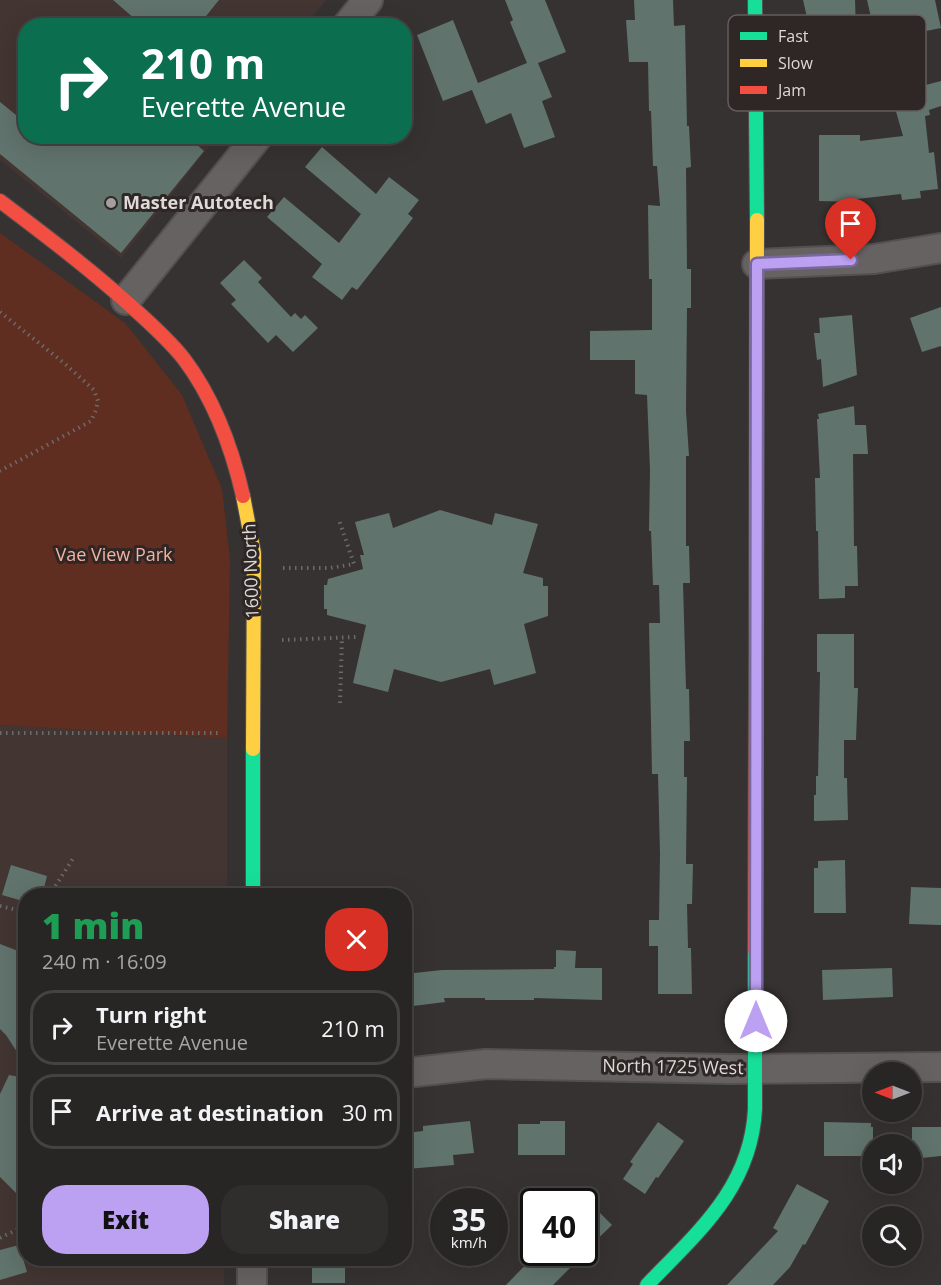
<!DOCTYPE html>
<html lang="en">
<head>
<meta charset="utf-8">
<style>
	body { margin:0; font-family:"Open Sans",sans-serif; background:#302e2d; color:#f1f3f6; height:100vh; display:flex; flex-direction:column; font-size:22px; white-space:nowrap }
	* { box-sizing:border-box; margin:0 }
	p { font-size:20px; color:#a5a5a7 }
	.icon { flex:none; width:33px; height:33px; fill:none; stroke:currentColor; stroke-width:2; stroke-linecap:round; stroke-linejoin:round }
	.map { position:relative; flex:1; overflow:hidden }
	.panel { position:absolute; left:18px; top:888px; width:394px; height:378px; display:flex; flex-direction:column; background:#282625; border-radius:24px; box-shadow:0 6px 24px #0002,0 0 0 2px #444342 }
	.panel>* { flex:none }
	.banner { position:absolute; left:18px; top:18px; width:394px; height:126px; border-radius:24px; box-shadow:0 6px 24px #0002,0 0 0 2px #444342; background:#0b6e4f; color:#fff; overflow:hidden }
	.needle { width:39px; rotate:270deg }
	.tools { position:absolute; left:862px; top:1062px; display:grid; gap:12px }
	.tools a { display:grid; place-items:center; width:60px; height:60px; border-radius:50%; background:#282625; box-shadow:0 6px 24px #0002,0 0 0 2px #444342; font-size:30px }
	.speed { position:absolute; left:430px; top:1188px; display:flex; gap:12px; font-size:30px; font-weight:700; text-align:center }
	.speed>* { display:grid; place-content:center; width:78px; height:78px; border-radius:50%; background:#282625; box-shadow:0 6px 24px #0002,0 0 0 2px #444342; line-height:1 }
	.speed small { font-size:15px; font-weight:400 }
	.speed .limit { border:3px solid #111; border-radius:9px; background:#fff; color:#111 }
	.pin { position:absolute; display:grid; place-items:center; width:51px; height:51px; color:#fff; margin:-62px -26px; border-radius:50% 50% 50% 0; rotate:-45deg; box-shadow:0 0 6px #0007 }
	.pin .icon { rotate:45deg }
	.me { position:absolute; width:66px; margin:-33px; rotate:0deg; stroke-linejoin:round; filter:drop-shadow(0 0 4px #0008) }
	.turn { display:flex; align-items:center; gap:21px; height:126px; padding:0 24px; font-size:27px }
	.turn .icon { width:78px; height:78px; stroke-width:2.5 }
	.turn b { display:block; font-size:42px; line-height:51px }
	.round { display:grid; place-items:center; flex:none; width:63px; height:63px; border-radius:24px; background:#302e2d }
	.summary { display:flex; align-items:center; justify-content:space-between; height:102px; padding:0 24px }
	h1 { font-size:36px; font-weight:800; line-height:45px; color:#1e9e55 }
	.button { display:flex; gap:12px; margin-top:auto; padding:12px 24px }
	.button a { flex:1; height:69px; border-radius:24px; background:#bca0f2; color:#111; font-size:24px; font-weight:800; line-height:69px; text-align:center }
	.button a+a { background:#302e2d; color:#f1f3f6 }
	ul { padding:0; list-style:none }
	li { display:flex; align-items:center; gap:18px; height:75px; margin:0 12px 9px; padding:0 12px; border:3px solid #444342; border-radius:24px }
	li div { flex:1 }
	li b { display:block; font-size:22px }
	li em { font-style:normal }
	.map>svg:first-child { display:block }
	.built { fill:#423532 }
	.green { fill:#602d21 }
	.building { fill:#61736d }
	.lines { fill:none; stroke-linecap:round; stroke-linejoin:round }
	.street-casing { stroke:#54504f; stroke-width:32 }
	.fast-casing { stroke:#54504f; stroke-width:16 }
	.slow-casing { stroke:#54504f; stroke-width:16 }
	.jam-casing { stroke:#54504f; stroke-width:16 }
	.path { stroke:#6d6b6a; stroke-width:4; stroke-dasharray:1.5 4.5; stroke-linecap:butt }
	.street { stroke:#656261; stroke-width:28 }
	.fast { stroke:#16e098; stroke-width:14 }
	.slow { stroke:#ffcf43; stroke-width:14 }
	.jam { stroke:#f24e42; stroke-width:14 }
	.route-casing { stroke:#7a689d; stroke-width:15 }
	.route { stroke:#bca0f2; stroke-width:10 }
	.poi-dot { fill:#a39f9e; stroke:#2e2725; stroke-width:2 }
	.labels { text-anchor:middle; stroke-width:6; stroke-linejoin:round; paint-order:stroke }
	.poi-label { font-size:18px; font-weight:bold; fill:#dedad8; stroke:#2e2725; text-anchor:start }
	.park-label { font-size:18px; fill:#f5b2a1; stroke:#2e2725 }
	.street-label { font-size:18px; fill:#dedad8; stroke:#2e2725 }
	.key { fill:#2e2725; stroke:#635d5b; stroke-width:1.5 }
	.key-label { font-size:16px; fill:#dedad8 }
</style>
</head>
<body>
<div class="map">
<svg width="941" height="1285" viewBox="0 0 941 1285">
	<rect width="100%" height="100%" fill="#363231"/>
	<!-- built -->
	<g class="built">
		<polygon points="0,0 326,0 306,25 26,26 26,136 217,137 121,258 0,160"/>
		<polygon points="0,725 227,738 227,895 26,896 26,1258 224,1259 224,1285 0,1285"/>
	</g>
	<!-- green -->
	<polygon class="green" points="0,233 125,323 182,395 222,489 230,559 227,738 0,725"/>
	<!-- building -->
	<g class="building">
		<polygon points="113,0 219,0 198,26 143,26"/>
		<polygon points="505,0 545,0 566,52 538,63 552,97 542,101 555,137 524,148 511,113 486,124 472,90 443,101 417,35 453,20 478,83 527,63 510,22 513,20"/>
		<polygon points="634,0 673,0 674,26 685,25 687,126 689,126 691,167 686,168 687,269 691,269 691,308 687,308 686,411 689,456 686,456 686,546 689,546 690,583 683,583 686,689 689,689 690,741 684,741 684,777 687,777 686,864 693,864 692,904 687,904 688,948 691,948 692,994 658,994 658,946 649,946 649,920 659,920 660,854 658,774 652,774 649,623 660,623 659,585 653,585 651,531 649,531 650,470 647,395 635,394 635,360 590,360 590,331 652,330 652,279 649,279 648,205 660,206 657,166 653,166 651,111 649,111 648,62 629,62 626,20 635,20"/>
		<polygon points="803,0 855,0 856,30 812,39"/>
		<polygon points="867,0 935,0 941,28 886,39 883,24 873,26"/>
		<polygon points="941,81 941,106 929,110 930,115 925,116 929,153 934,152 938,189 920,191 921,198 902,200 901,194 857,199 857,202 819,201 819,135 860,135 860,141 903,136 891,94"/>
		<polygon points="0,102 26,123 26,136 187,136 204,151 121,253 0,154"/>
		<polygon points="322,147 376,194 389,177 419,200 408,214 413,218 390,248 357,290 352,287 342,300 312,277 322,264 267,217 284,197 339,243 361,214 305,167"/>
		<polygon points="244,260 262,278 258,282 291,317 295,313 301,319 305,315 318,328 293,352 276,335 268,343 231,304 236,300 220,283"/>
		<polygon points="941,307 941,346 922,352 910,318"/>
		<polygon points="852,315 857,375 823,387 821,359 817,360 814,333 820,333 819,318"/>
		<polygon points="854,406 855,425 866,425 868,454 853,454 854,546 857,546 858,586 845,586 845,598 819,599 818,531 816,531 815,478 820,478 817,419 819,419 818,414"/>
		<polygon points="440,510 492,525 495,513 538,524 523,573 543,578 543,586 548,586 548,616 524,624 536,673 494,685 490,669 441,682 394,669 388,692 353,683 366,625 327,615 327,609 324,609 324,585 327,585 328,579 363,569 360,555 364,555 355,522 389,513 393,528"/>
		<polygon points="817,634 854,634 854,688 858,688 856,740 844,740 844,778 847,778 848,820 814,821 814,795 816,795 816,776 818,776 820,672 817,672"/>
		<polygon points="845,860 846,913 814,913 814,868 818,868 818,861"/>
		<polygon points="11,865 47,876 42,896 26,896 26,902 2,895"/>
		<polygon points="911,887 941,888 941,925 909,924"/>
		<polygon points="0,944 26,954 26,1066 6,1035 0,1029"/>
		<polygon points="556,950 576,951 575,968 602,968 602,1000 534,998 534,1000 485,1000 485,998 444,998 445,1002 405,1007 405,974 442,970 554,969 554,967 556,967"/>
		<polygon points="892,968 893,997 823,1000 822,970"/>
		<polygon points="9,1075 26,1078 26,1203 0,1177 0,1094"/>
		<polygon points="470,1121 474,1153 453,1155 454,1165 407,1169 405,1133 423,1131 423,1126"/>
		<polygon points="540,1121 565,1121 565,1155 518,1155 518,1124 540,1124"/>
		<polygon points="658,1122 684,1141 658,1178 656,1177 645,1194 623,1179 633,1164 630,1162"/>
		<polygon points="824,1122 871,1123 871,1127 873,1127 873,1156 824,1156"/>
		<polygon points="912,1127 941,1127 941,1156 912,1159"/>
		<polygon points="797,1184 829,1201 805,1245 803,1244 790,1267 773,1285 727,1285 778,1231 773,1228"/>
		<polygon points="585,1198 612,1225 585,1251"/>
		<polygon points="19,1245 27,1272 0,1280 0,1250"/>
		<polygon points="538,1252 586,1252 553,1285 506,1285"/>
		<rect x="312" y="1258" width="33" height="25"/>
	</g>
	<g class="lines">
		<defs>
			<g id="street">
				<polyline points="347,26 368,0"/>
				<polyline points="757,264 874,259 941,248"/>
				<polyline points="126,300 258,136"/>
				<polyline points="405,1073 486,1064 729,1069 941,1067"/>
				<polyline points="252,1285 252,1258"/>
			</g>
			<g id="fast">
				<polyline points="755,0 757,220"/>
				<polyline points="253,896 253,749"/>
				<path d="M647,1285C698,1232 751,1188 755,1109V950"/>
			</g>
			<g id="slow">
				<polyline points="243,496 254,553 253,749"/>
				<polyline points="756,692 757,220"/>
			</g>
			<g id="jam">
				<path d="M0,201C45,235 90,269 132,307C150,323 169,340 184,359C214,399 232,448 243,496"/>
				<polyline points="755,950 756,692"/>
			</g>
		</defs>
		<!-- street casing -->
		<use href="#street" class="street-casing"/>
		<!-- fast casing -->
		<use href="#fast" class="fast-casing"/>
		<!-- slow casing -->
		<use href="#slow" class="slow-casing"/>
		<!-- jam casing -->
		<use href="#jam" class="jam-casing"/>
		<!-- path -->
		<g class="path">
			<polyline points="0,312 64,363 94,390 98,401 96,410 91,421 0,471"/>
			<polyline points="283,568 330,568 354,564 339,520"/>
			<polyline points="282,640 356,637"/>
			<polyline points="340,703 342,638"/>
			<polyline points="0,733 222,733"/>
			<polyline points="49,896 74,857"/>
			<polyline points="0,906 26,912"/>
			<polyline points="0,1238 26,1225"/>
		</g>
		<!-- street -->
		<use href="#street" class="street"/>
		<!-- fast -->
		<use href="#fast" class="fast"/>
		<!-- slow -->
		<use href="#slow" class="slow"/>
		<!-- jam -->
		<use href="#jam" class="jam"/>
	</g>
	<g class="lines">
		<defs>
			<polyline id="route" points="756,1021 757,264 851,260"/>
		</defs>
		<!-- route casing -->
		<use href="#route" class="route-casing"/>
		<!-- route -->
		<use href="#route" class="route"/>
	</g>
	<!-- markers -->
	<circle class="poi-dot" cx="111" cy="203" r="6"/>
	<g class="labels">
		<!-- poi labels -->
		<g class="poi-label">
			<text x="123" y="209">Master Autotech</text>
		</g>
		<!-- park labels -->
		<g class="park-label">
			<text x="114" y="561">Vae View Park</text>
		</g>
		<!-- street labels -->
		<g class="street-label">
			<text transform="translate(251 571) rotate(-92)" y="6">1600 North</text>
			<text transform="translate(673 1067) rotate(1)" y="6">North 1725 West</text>
		</g>
	</g>
	<!-- legend -->
	<rect x="728" y="15" width="198" height="96" rx="9" class="key"/>
	<rect x="740" y="32" width="27" height="8" fill="#16e098"/>
	<rect x="740" y="59" width="27" height="8" fill="#ffcf43"/>
	<rect x="740" y="86" width="27" height="8" fill="#f24e42"/>
	<g class="key-label">
		<text x="778" y="42">Fast</text>
		<text x="778" y="69">Slow</text>
		<text x="778" y="96">Jam</text>
	</g>
</svg>
<div class="tools">
<a><svg class="needle" viewBox="-14 -14 28 28"><path d="M0-13l5 13h-10z" fill="#e53935"/><path d="M0 13l5-13h-10z" fill="#a5a5a7"/></svg></a>
<a><svg class="icon" aria-label="sound" viewBox="0 0 24 24"><path d="M4 9h4l5-4v14l-5-4H4zM17 9q2 3 0 6"/></svg></a>
<a><svg class="icon" aria-label="search" viewBox="0 0 24 24"><circle cx="10" cy="10" r="6"/><path d="M15 15l6 6"/></svg></a>
</div>
<div class="speed"><div>35<small>km/h</small></div><div class="limit">40</div></div>
<div class="pin" style="left:851px;top:260px;background:#d93025"><svg class="icon" aria-label="arrive" viewBox="0 0 24 24"><path d="M6 21V4h12l-3 4 3 4H6"/></svg></div>
<svg class="me" style="left:756px;top:1021px" viewBox="-20 -20 40 40"><circle r="19" fill="#fff"/><path d="M0-13L10 11 0 6-10 11z" fill="#bca0f2"/></svg>
<div class="banner">
<div class="turn"><svg class="icon" aria-label="right" viewBox="0 0 24 24"><path d="M7 20v-9h11M14 6l5 5-5 5"/></svg><div><b>210 m</b>Everette Avenue</div></div>
</div>
<section class="panel">
<div class="summary"><div><h1>1 min</h1><p>240 m · 16:09</p></div><a class="round" style="background:#d93025;color:#fff"><svg class="icon" aria-label="close" viewBox="0 0 24 24"><path d="M6 6l12 12M18 6L6 18"/></svg></a></div>
<ul>
<li><svg class="icon" aria-label="right" viewBox="0 0 24 24"><path d="M7 20v-9h11M14 6l5 5-5 5"/></svg><div><b>Turn right</b><p>Everette Avenue</p></div><em>210 m</em></li>
<li><svg class="icon" aria-label="arrive" viewBox="0 0 24 24"><path d="M6 21V4h12l-3 4 3 4H6"/></svg><div><b>Arrive at destination</b></div><em>30 m</em></li>
</ul>
<div class="button"><a>Exit</a><a>Share</a></div>
</section>
</div>
</body>
</html>
